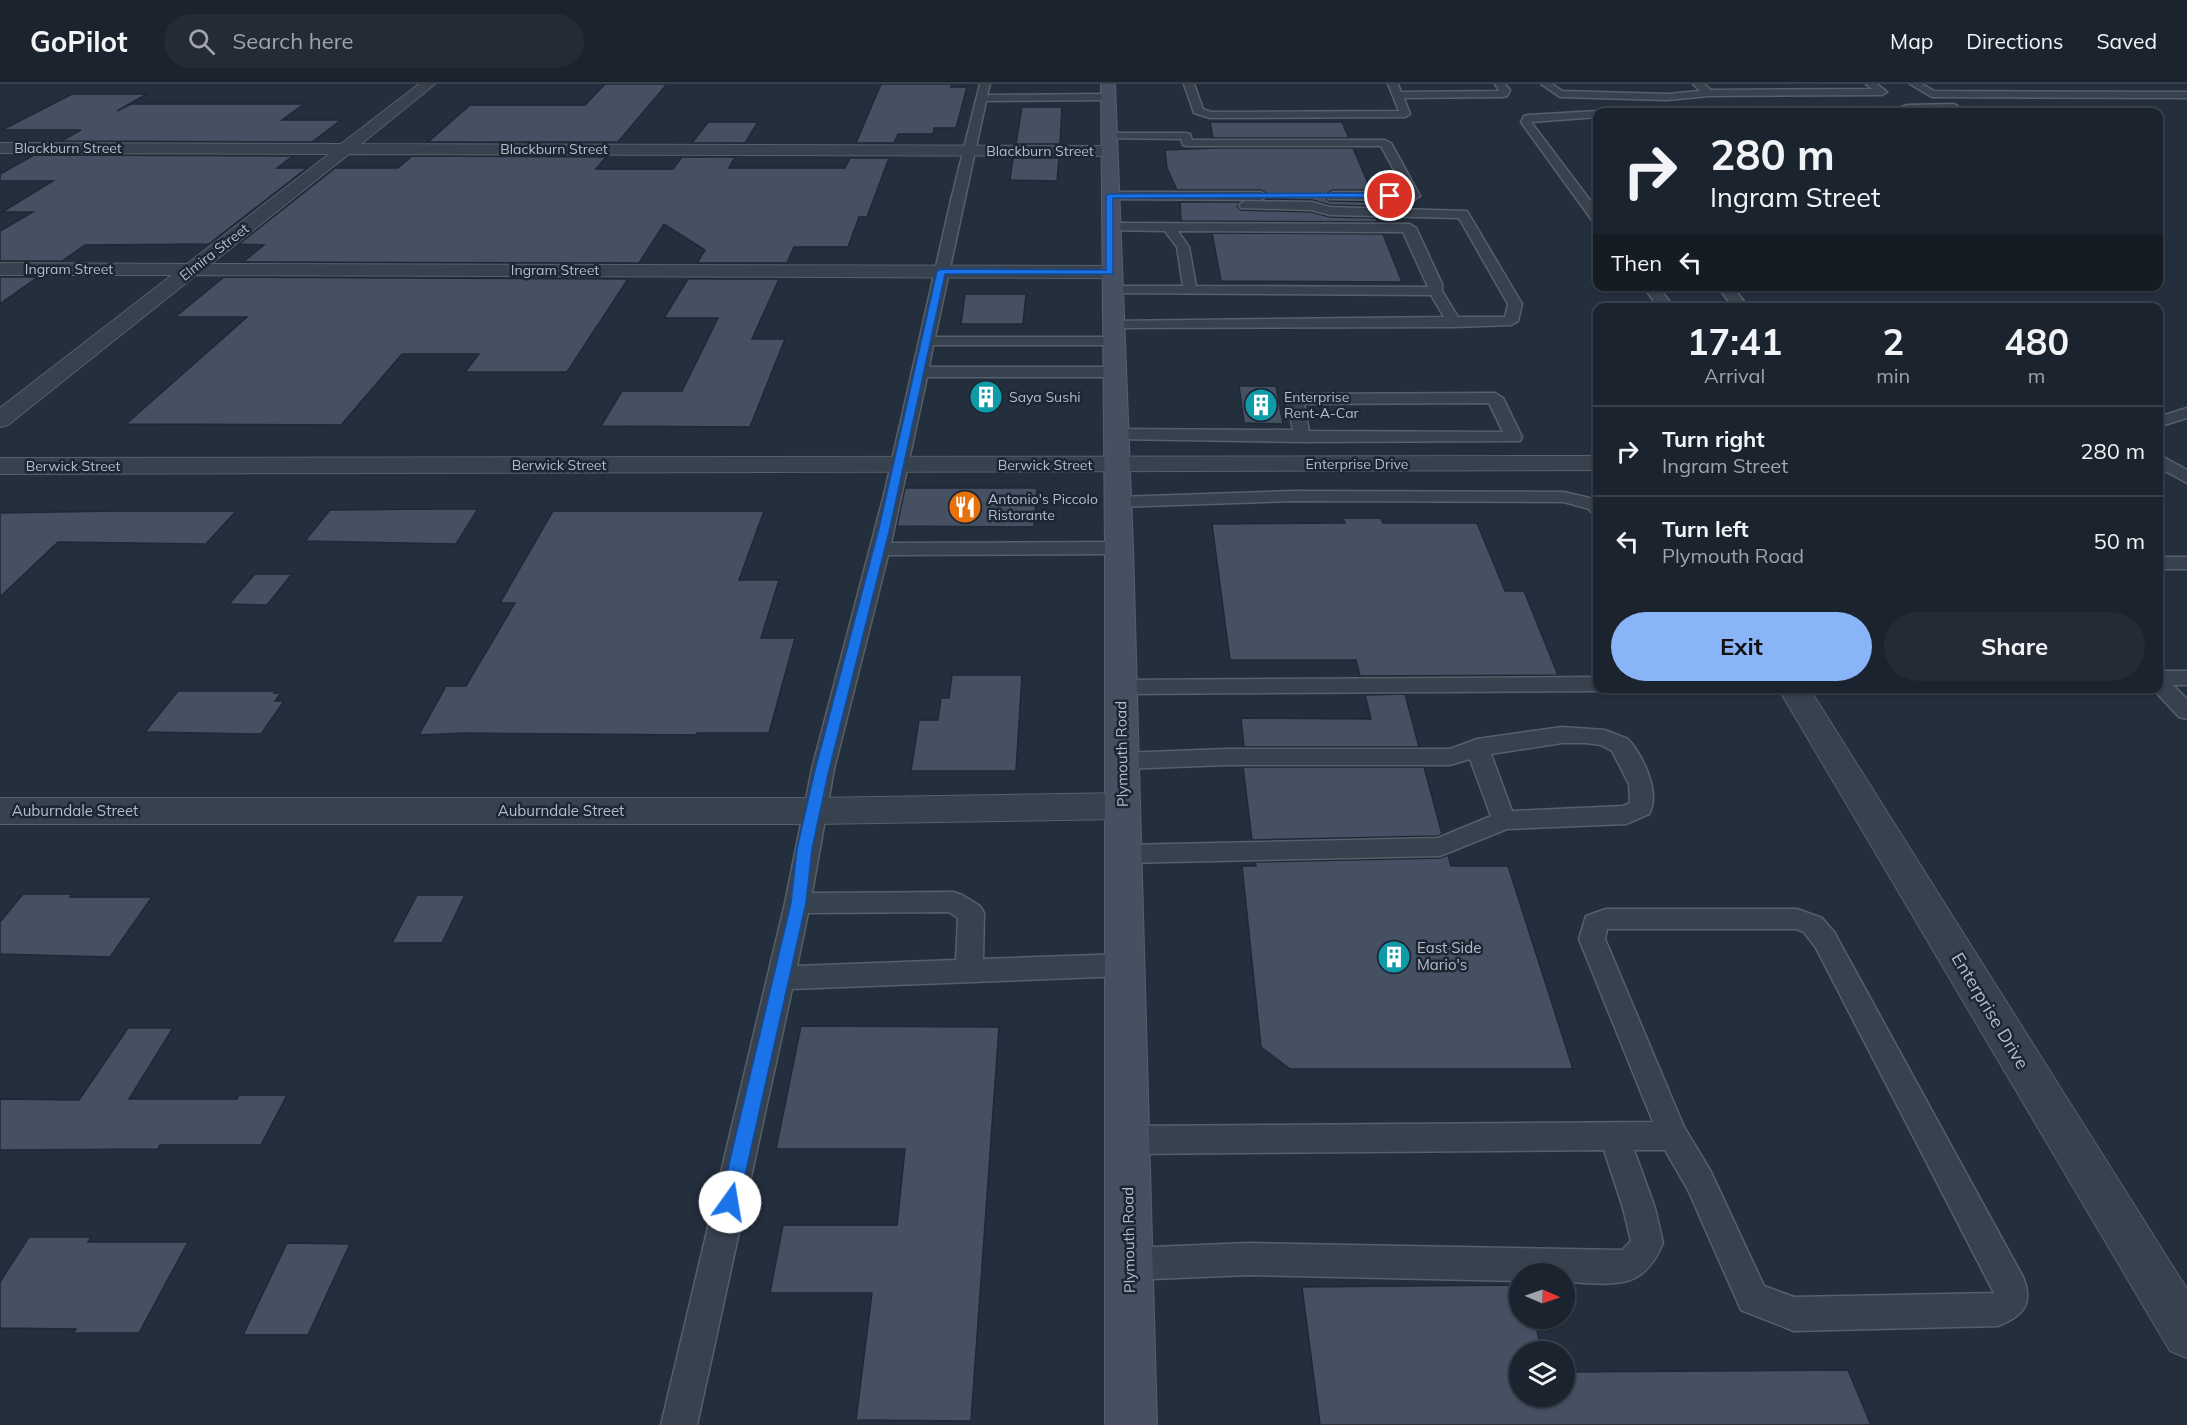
<!DOCTYPE html>
<html lang="en">
<head>
<meta charset="utf-8">
<style>
	body { margin:0; font-family:Mulish,sans-serif; background:#242b36; color:#f1f3f6; height:100vh; display:flex; flex-direction:column; font-size:22px; white-space:nowrap }
	* { box-sizing:border-box; margin:0 }
	p { font-size:20px; color:#a0a4aa }
	.icon { flex:none; width:33px; height:33px; fill:none; stroke:currentColor; stroke-width:2; stroke-linecap:round; stroke-linejoin:round }
	.map { position:relative; flex:1; overflow:hidden }
	.side { position:absolute; left:1593px; top:219px; width:570px; height:390px; display:flex; flex-direction:column; background:#1b232e; border-radius:12px; box-shadow:0 2px 4px #0004,0 0 0 2px #39404a }
	.side>* { flex:none }
	.hud { position:absolute; left:1593px; top:24px; width:570px; height:183px; border-radius:12px; box-shadow:0 2px 4px #0004,0 0 0 2px #39404a; background:#1b232e; color:#f1f3f6; overflow:hidden }
	.needle { width:39px; rotate:92deg }
	.tools { position:absolute; left:1509px; top:1179px; display:grid; gap:12px }
	.tools a { display:grid; place-items:center; width:66px; height:66px; border-radius:50%; background:#1b232e; box-shadow:0 2px 4px #0004,0 0 0 2px #39404a; font-size:30px }
	.pin { position:absolute; display:grid; place-items:center; width:51px; height:51px; color:#fff; margin:-26px; border:3px solid #fff; border-radius:50%; box-shadow:0 2px 6px #0007 }
	.me { position:absolute; width:66px; margin:-33px; rotate:13deg; stroke-linejoin:round; filter:drop-shadow(0 0 4px #0008) }
	.turn { display:flex; align-items:center; gap:21px; height:126px; padding:0 18px; font-size:27px }
	.turn .icon { width:78px; height:78px; stroke-width:2.5 }
	.turn b { display:block; font-size:42px; line-height:51px }
	.then { display:flex; align-items:center; height:57px; padding:0 18px; background:#0003; gap:12px; font-size:22px }
	.eta { display:flex; justify-content:space-evenly; align-items:center; height:102px; text-align:center }
	.eta b { font-size:36px; font-weight:700; line-height:42px }
	.action { display:flex; gap:12px; margin-top:auto; padding:12px 18px }
	.action a { flex:1; height:69px; border-radius:36px; background:#8ab4f8; color:#111; font-size:24px; font-weight:700; line-height:69px; text-align:center }
	.action a+a { background:#242b36; color:#f1f3f6 }
	ul { padding:0; list-style:none }
	li { display:flex; align-items:center; gap:18px; height:90px; padding:0 18px; border-top:2px solid #39404a }
	li div { flex:1 }
	li b { display:block; font-size:22px }
	li em { font-style:normal }
	header { display:flex; align-items:center; gap:36px; box-sizing:border-box; height:84px; padding:0 30px; background:#1b232e; border-bottom:2px solid #39404a }
	header strong { font-size:28px }
	nav { display:flex; gap:33px; margin-inline-start:auto; font-size:21px }
	.search { width:420px; height:54px; background:#242b36; display:flex; align-items:center; gap:15px; box-sizing:border-box; padding:0 21px; border-radius:33px; color:#a0a4aa; font-size:22px }
	.map>svg:first-child { display:block }
	.building { fill:#455162; stroke:#1f2835; stroke-width:1.5 }
	.lines { fill:none; stroke-linecap:round; stroke-linejoin:round }
	.lane-casing { stroke:#565f6c; stroke-width:3 }
	.street-casing { stroke:#565f6c; stroke-width:2 }
	.secondary-casing { stroke:#565f6c; stroke-width:2 }
	.lane { fill:#38414e; fill-rule:evenodd }
	.street { fill:#38414e; fill-rule:evenodd }
	.secondary { fill:#465061; fill-rule:evenodd }
	.route { fill:#1a73e8; stroke:#114b97; stroke-width:1.5 }
	.labels { text-anchor:middle; stroke-width:5; stroke-linejoin:round; paint-order:stroke }
	.far-street-label { font-size:14px; fill:#b4bcc9; stroke:#1d2633 }
	.far-poi-label { font-size:14px; fill:#b4bcc9; stroke:#1d2633; text-anchor:start }
	.street-label { font-size:15px; fill:#b4bcc9; stroke:#1d2633 }
	.poi-label { font-size:15px; fill:#b4bcc9; stroke:#1d2633; text-anchor:start }
	.near-street-label { font-size:18px; fill:#b4bcc9; stroke:#1d2633 }
</style>
</head>
<body>
<header>
<strong>GoPilot</strong>
<div class="search"><svg class="icon" aria-label="search" viewBox="0 0 24 24"><circle cx="10" cy="10" r="6"/><path d="M15 15l6 6"/></svg>Search here</div>
<nav><a>Map</a><a>Directions</a><a>Saved</a></nav>
</header>
<div class="map">
<svg width="2187" height="1341" viewBox="0 0 2187 1341">
	<rect width="100%" height="100%" fill="#242f3e"/>
	<!-- building -->
	<g class="building">
		<polygon points="605,0 667,0 618,58 428,58 470,21 585,21"/>
		<polygon points="881,0 952,0 951,3 967,3 956,44 934,44 933,50 898,50 894,59 856,59"/>
		<polygon points="72,10 147,10 117,27 131,20 304,20 282,36 341,36 312,58 61,57 81,46 2,46"/>
		<polygon points="1022,23 1062,23 1060,60 1016,60"/>
		<polygon points="708,38 758,38 745,59 692,59"/>
		<polygon points="1210,38 1342,38 1349,54 1213,54"/>
		<polygon points="1215,64 1353,64 1371,106 1333,106 1326,110 1325,113 1329,117 1369,118 1371,122 1330,121 1312,116 1266,115 1269,111 1261,106 1177,106 1167,84 1165,66"/>
		<polygon points="34,71 293,72 277,84 307,84 209,160 85,161 62,177 0,177 0,147 33,128 2,128 53,97 0,97 0,90"/>
		<polygon points="412,72 606,73 596,85 673,85 682,73 735,73 729,84 845,84 850,74 889,74 867,133 859,133 848,163 794,163 787,179 697,179 705,166 664,140 639,179 243,178 264,161 239,160 335,84 398,84"/>
		<polygon points="1013,74 1059,74 1057,97 1010,96"/>
		<polygon points="1180,118 1239,118 1237,122 1241,126 1311,128 1330,133 1376,134 1378,138 1181,137"/>
		<polygon points="1212,149 1383,150 1402,198 1221,197"/>
		<polygon points="0,193 38,193 0,220"/>
		<polygon points="224,193 628,195 567,288 465,288 479,270 402,270 341,341 126,340 247,233 175,233"/>
		<polygon points="688,195 779,195 752,255 785,255 750,343 601,342 622,307 682,307 718,234 664,234"/>
		<polygon points="965,210 1026,210 1023,240 961,240"/>
		<polygon points="1239,302 1276,302 1283,340 1244,339"/>
		<polygon points="905,404 1037,404 1034,443 897,442"/>
		<polygon points="437,425 478,425 456,460 305,457 330,426"/>
		<polygon points="116,427 236,427 206,460 58,458 0,513 0,429"/>
		<polygon points="553,427 764,427 739,496 779,496 761,554 795,554 769,649 697,649 696,651 464,649 419,651 446,602 466,602 515,519 500,519"/>
		<polygon points="1343,434 1381,434 1383,439 1477,439 1505,507 1524,507 1558,591 1360,592 1356,576 1230,576 1212,440 1345,439"/>
		<polygon points="255,490 292,490 267,521 229,520"/>
		<polygon points="952,591 1022,591 1016,687 911,687 919,636 938,636 941,614 949,614"/>
		<polygon points="178,607 276,607 274,609 281,609 275,617 284,617 261,650 145,648"/>
		<polygon points="1405,610 1419,663 1244,663 1241,634 1371,635 1365,611"/>
		<polygon points="1243,683 1424,683 1442,750 1438,752 1252,756"/>
		<polygon points="1448,771 1451,782 1508,782 1573,985 1290,985 1261,963 1242,782 1256,782 1255,778 1440,774"/>
		<polygon points="23,810 72,810 70,813 152,813 110,873 0,870 0,838"/>
		<polygon points="417,811 465,811 442,859 392,859"/>
		<polygon points="801,942 999,943 971,1337 856,1336 872,1209 770,1209 783,1141 897,1141 905,1065 776,1065"/>
		<polygon points="128,944 173,944 129,1015 237,1015 239,1011 287,1011 261,1061 160,1061 158,1065 0,1066 0,1015 79,1016"/>
		<polygon points="29,1153 91,1153 88,1158 188,1158 139,1249 73,1249 76,1245 0,1244 0,1198"/>
		<polygon points="287,1159 350,1160 308,1251 243,1251"/>
		<polygon points="1520,1201 1520,1234 1534,1234 1542,1268 1520,1268 1520,1312 1564,1312 1564,1288 1848,1286 1871,1341 1320,1341 1302,1203"/>
	</g>
	<g class="lines">
		<defs>
			<g id="lane">
				<path d="M980,0H990L987,11L1108,10L1113,13L1108,16L986,17L935,253H1113L1120,257L1113,261H933L929,283H1114L1122,288L1114,293H927L891,459L1119,458L1126,460L1128,464L1126,468L1119,470L888,471L834,685L812,809L953,808L962,811L980,822L984,829L983,875L1125,870L1134,873L1138,881L1134,889L1125,892L792,905L697,1341H661L785,819L812,685L885,407L951,116ZM949,828L958,834L956,876L797,882L808,829Z"/>
				<polygon points="1184,0 1194,0 1203,25 1211,28 1399,27 1388,0 1398,0 1401,8 1499,7 1495,0 1505,0 1510,6 1507,12 1503,13 1404,14 1410,30 1405,33 1210,34 1194,29"/>
				<polygon points="1541,0 1552,0 1562,7 1667,10 1700,7 1693,0 1704,0 1711,6 1872,5 1866,0 1877,0 1887,8 1882,11 1709,12 1667,16 1560,13"/>
				<polygon points="1910,0 1922,0 1934,7 2187,8 2187,14 1932,13"/>
				<polygon points="1954,20 1959,23 1958,25 1883,28 1908,21"/>
				<polygon points="1598,27 1602,28 1598,28 1598,33 1531,38 1598,127 1598,140 1594,139 1521,38 1524,32 1528,31"/>
				<polygon points="1108,49 1186,49 1190,50 1192,56 1385,56 1391,59 1420,112 1414,116 1329,115 1327,112 1333,108 1406,108 1381,62 1187,62 1183,61 1181,55 1104,54 1103,52"/>
				<polygon points="1109,108 1261,108 1267,112 1261,116 1105,115 1103,112"/>
				<path d="M1245,117L1312,118L1330,123L1467,127L1522,220L1518,237L1511,241L1454,243L1107,244L1105,241L1112,237L1444,233L1431,211L1106,209L1104,206L1106,203L1111,202H1183L1177,163L1165,147L1106,146L1104,143L1106,140L1110,139L1410,140L1416,144L1442,200V207L1458,233H1505L1508,220L1459,134L1330,131L1311,126L1241,124L1239,121ZM1178,147L1403,148L1428,203L1196,202L1189,163Z"/>
				<polygon points="1643,202 1658,202 1674,224 1659,224"/>
				<polygon points="1717,202 1732,202 1749,224 1734,224"/>
				<path d="M1495,309L1503,314L1522,353L1520,357L1302,358L1116,355L1108,350L1116,345L1293,346L1287,315L1295,310ZM1489,319L1503,348L1309,347L1304,320Z"/>
				<polygon points="2187,324 2187,334 2158,343 2158,333"/>
				<polygon points="2158,370 2187,386 2187,399 2158,383"/>
				<polygon points="1293,407 1564,408 1598,416 1598,430 1592,429 1589,425 1564,418 1293,417 1118,423 1112,422 1109,418 1112,414 1118,413"/>
				<rect x="2158" y="473" width="29" height="12"/>
				<polygon points="2158,587 2187,587 2187,601 2173,601 2187,615 2187,635 2179,633 2152,604 2158,604"/>
				<polygon points="1598,593 1598,604 1605,605 1598,607 1121,610 1113,608 1110,603 1113,598 1121,596"/>
				<path d="M1562,643L1605,646L1628,655C1643,672 1661,709 1649,730L1626,740L1507,745L1440,772L1124,779L1115,777L1112,770L1115,763L1124,761L1438,754L1491,732L1470,675L1450,681H1226L1122,685L1114,683L1111,677L1114,671L1122,669L1226,665H1450L1477,655ZM1562,659H1586L1601,661L1612,667L1629,700L1630,719L1623,722L1512,727L1491,670Z"/>
				<path d="M1606,825H1797L1822,834L1834,848L2023,1193C2034,1220 2023,1232 1998,1242L1794,1247L1741,1226L1688,1106L1665,1066H1634L1655,1124L1663,1159C1642,1210 1611,1199 1564,1198V1190H1520V1197L1249,1191L1129,1196L1118,1191L1113,1180L1118,1169L1129,1164L1249,1159L1622,1166L1631,1157L1623,1124L1604,1066L1128,1070L1117,1066L1113,1056L1117,1046L1128,1042L1653,1038L1579,855L1586,832ZM1607,845H1796L1804,848L1816,864L1994,1209L1794,1213L1764,1202L1710,1086L1684,1043L1605,855Z"/>
			</g>
			<g id="street">
				<polygon points="419,0 435,0 361,60 1109,62 1117,67 1109,72 349,70 211,180 1111,182 1118,184 1121,188 1118,192 1111,194 196,191 8,341 0,343 0,324 172,191 0,191 0,179 187,180 329,70 0,69 0,59 341,60"/>
				<polygon points="1598,372 1598,386 0,390 0,374"/>
				<polygon points="1778,604 1809,604 2187,1205 2187,1274 2170,1267"/>
				<polygon points="1123,709 1135,713 1140,722 1135,731 1123,735 814,740 0,740 0,714 814,714"/>
			</g>
			<polygon id="secondary" points="1101,0 1115,0 1133,464 1157,1341 1105,1341 1105,464"/>
		</defs>
		<!-- lane casing -->
		<use href="#lane" class="lane-casing"/>
		<!-- street casing -->
		<use href="#street" class="street-casing"/>
		<!-- secondary casing -->
		<use href="#secondary" class="secondary-casing"/>
		<!-- lane -->
		<use href="#lane" class="lane"/>
		<!-- street -->
		<use href="#street" class="street"/>
		<!-- secondary -->
		<use href="#secondary" class="secondary"/>
	</g>
	<!-- route -->
	<polygon class="route" points="1390,109 1393,113 1113,114 1113,190 945,190 890,444 828,690 812,765 806,819 739,1118 736,1124 730,1127 723,1124 720,1118 791,819 797,765 814,690 879,444 937,187 941,185 1106,186 1106,112 1109,110"/>
	<!-- icons -->
	<defs>
		<symbol id="building-disc" viewBox="-11 -11 22 22"><circle r="9.5" fill="#0f9aa8" stroke="#1d2633"/><path d="M-4-6H4V6H1V3H-1V6H-4ZM-2.5-4.3h1.7v1.8h-1.7ZM.8-4.3h1.7v1.8H.8ZM-2.5-1h1.7V.8h-1.7ZM.8-1h1.7V.8H.8Z" fill="#fff"/></symbol>
		<symbol id="restaurant-disc" viewBox="-11 -11 22 22"><circle r="9.5" fill="#e8710a" stroke="#1d2633"/><path d="M-5-6h1v4h1v-4h1v4h1v-4h1v5L-1.5 .5V6h-2V.5L-5-1ZM5-6V6H3V1.5H1.5Q1.5-4 5-6Z" fill="#fff"/></symbol>
	</defs>
	<g fill-rule="evenodd">
		<use href="#building-disc" x="967" y="294" width="38" height="38"/>
		<use href="#building-disc" x="1242" y="302" width="38" height="38"/>
		<use href="#restaurant-disc" x="946" y="404" width="38" height="38"/>
		<use href="#building-disc" x="1375" y="854" width="38" height="38"/>
	</g>
	<g class="labels">
		<!-- far-street labels -->
		<g class="far-street-label">
			<text x="68" y="69">Blackburn Street</text>
			<text x="554" y="70">Blackburn Street</text>
			<text x="1040" y="72">Blackburn Street</text>
			<text transform="translate(214 168) rotate(-38)" y="5">Elmira Street</text>
			<text x="69" y="190">Ingram Street</text>
			<text x="555" y="191">Ingram Street</text>
			<text x="1357" y="385">Enterprise Drive</text>
			<text x="559" y="386">Berwick Street</text>
			<text x="1045" y="386">Berwick Street</text>
			<text x="73" y="387">Berwick Street</text>
		</g>
		<!-- far-poi labels -->
		<g class="far-poi-label">
			<text x="1009" y="318">Saya Sushi</text>
			<text x="1284" y="318">Enterprise<tspan x="1284" dy="16">Rent-A-Car</tspan></text>
			<text x="988" y="420">Antonio's Piccolo<tspan x="988" dy="16">Ristorante</tspan></text>
		</g>
		<!-- street labels -->
		<g class="street-label">
			<text transform="translate(1122 670) rotate(-91)" y="5">Plymouth Road</text>
			<text x="75" y="732">Auburndale Street</text>
			<text x="561" y="732">Auburndale Street</text>
			<text transform="translate(1129 1156) rotate(-91)" y="5">Plymouth Road</text>
		</g>
		<!-- poi labels -->
		<g class="poi-label">
			<text x="1417" y="869">East Side<tspan x="1417" dy="17">Mario's</tspan></text>
		</g>
		<!-- near-street labels -->
		<g class="near-street-label">
			<text transform="translate(1990 927) rotate(59)" y="6">Enterprise Drive</text>
		</g>
	</g>
</svg>
<div class="tools">
<a><svg class="needle" viewBox="-14 -14 28 28"><path d="M0-13l5 13h-10z" fill="#e53935"/><path d="M0 13l5-13h-10z" fill="#a0a4aa"/></svg></a>
<a><svg class="icon" aria-label="layers" viewBox="0 0 24 24"><path d="M12 4l9 5-9 5-9-5zM3 14l9 5 9-5"/></svg></a>
</div>
<div class="pin" style="left:1390px;top:112px;background:#d93025"><svg class="icon" aria-label="arrive" viewBox="0 0 24 24"><path d="M6 21V4h12l-3 4 3 4H6"/></svg></div>
<svg class="me" style="left:730px;top:1118px" viewBox="-20 -20 40 40"><circle r="19" fill="#fff"/><path d="M0-13L10 11 0 6-10 11z" fill="#1a73e8"/></svg>
<div class="hud">
<div class="turn"><svg class="icon" aria-label="right" viewBox="0 0 24 24"><path d="M7 20v-9h11M14 6l5 5-5 5"/></svg><div><b>280 m</b>Ingram Street</div></div>
<div class="then">Then<svg class="icon" aria-label="left" viewBox="0 0 24 24"><path d="M17 20v-9H6M10 6l-5 5 5 5"/></svg></div>
</div>
<section class="side">
<div class="eta">
<div><b>17:41</b><p>Arrival</p></div>
<div><b>2</b><p>min</p></div>
<div><b>480</b><p>m</p></div>
</div>
<ul>
<li><svg class="icon" aria-label="right" viewBox="0 0 24 24"><path d="M7 20v-9h11M14 6l5 5-5 5"/></svg><div><b>Turn right</b><p>Ingram Street</p></div><em>280 m</em></li>
<li><svg class="icon" aria-label="left" viewBox="0 0 24 24"><path d="M17 20v-9H6M10 6l-5 5 5 5"/></svg><div><b>Turn left</b><p>Plymouth Road</p></div><em>50 m</em></li>
</ul>
<div class="action"><a>Exit</a><a>Share</a></div>
</section>
</div>
</body>
</html>
